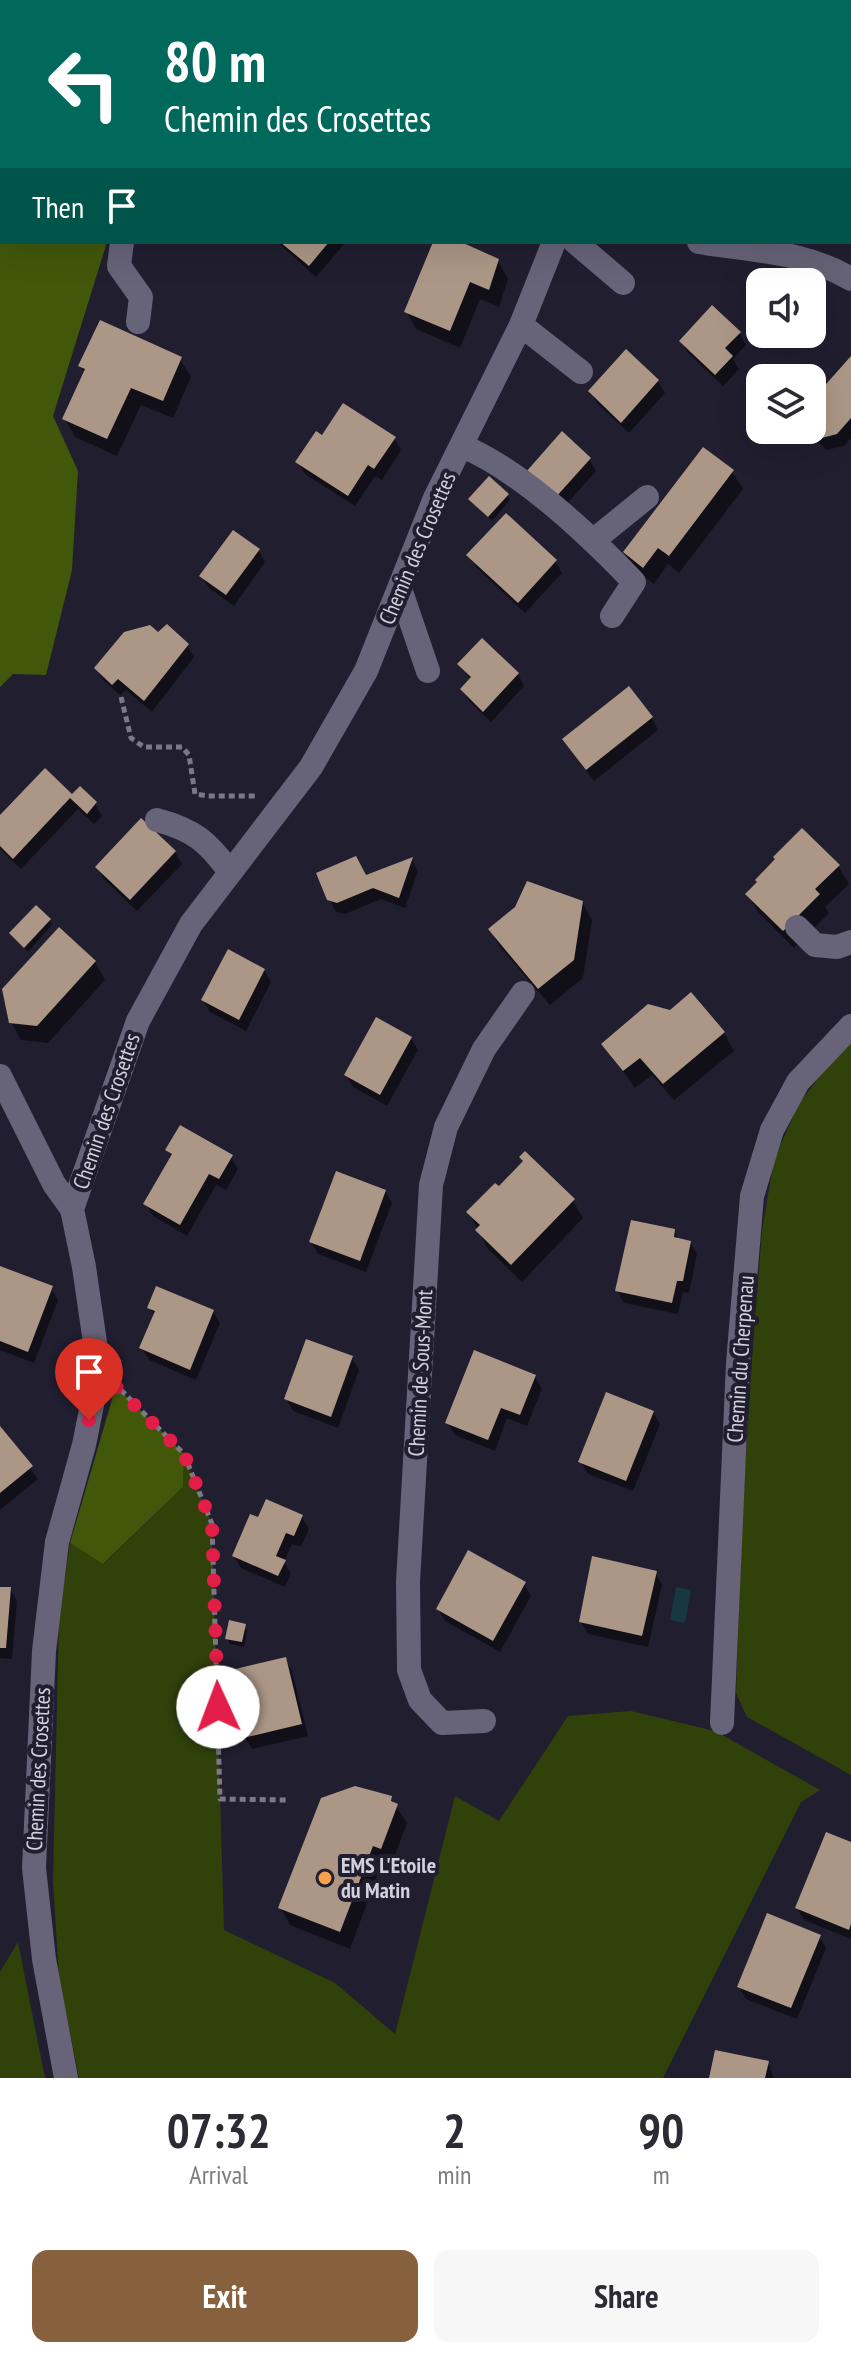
<!DOCTYPE html>
<html lang="en">
<head>
<meta charset="utf-8">
<style>
	body { margin:0; font-family:"PT Sans Narrow",sans-serif; background:#f7f7f7; color:#2b2b33; height:100vh; display:flex; flex-direction:column; font-size:30px; white-space:nowrap }
	* { box-sizing:border-box; margin:0 }
	p { font-size:26px; color:#7c7c81 }
	.icon { flex:none; width:44px; height:44px; fill:none; stroke:currentColor; stroke-width:2; stroke-linecap:round; stroke-linejoin:round }
	.map { position:relative; height:2078px; overflow:hidden }
	.details { display:flex; flex-direction:column; background:#fff; flex:1 }
	.details>* { flex:none }
	.guide { position:absolute; left:0px; top:0px; width:852px; height:244px; box-shadow:0 8px 32px #0002; background:#00695c; color:#fff; overflow:hidden }
	.buttons { position:absolute; left:746px; top:268px; display:grid; gap:16px }
	.buttons a { display:grid; place-items:center; width:80px; height:80px; border-radius:16px; background:#fff; box-shadow:0 8px 32px #0002; font-size:40px }
	.pin { position:absolute; display:grid; place-items:center; width:68px; height:68px; color:#fff; margin:-82px -34px; border-radius:50% 50% 50% 0; rotate:-45deg; box-shadow:0 0 8px #0007 }
	.pin .icon { rotate:45deg }
	.me { position:absolute; width:88px; margin:-44px; rotate:358deg; stroke-linejoin:round; filter:drop-shadow(0 0 6px #0008) }
	.turn { display:flex; align-items:center; gap:28px; height:168px; padding:0 32px; font-size:36px }
	.turn .icon { width:104px; height:104px; stroke-width:2.5 }
	.turn b { display:block; font-size:56px; line-height:68px }
	.then { display:flex; align-items:center; height:76px; padding:0 32px; background:#0003; gap:16px; font-size:30px }
	.eta { display:flex; justify-content:space-evenly; align-items:center; height:136px; text-align:center }
	.eta b { font-size:48px; font-weight:600; line-height:56px }
	.cta { display:flex; gap:16px; margin-top:auto; padding:16px 32px }
	.cta a { flex:1; height:92px; border-radius:16px; background:#87603d; color:#fff; font-size:32px; font-weight:600; line-height:92px; text-align:center }
	.cta a+a { background:#f7f7f7; color:#2b2b33 }
	.map>svg:first-child { display:block }
	.green { fill:#30420a }
	.forest { fill:#41580b }
	.water { fill:#173840 }
	.shadow { fill:#0007 }
	.building { fill:#ac9787 }
	.lines { fill:none; stroke-linecap:round; stroke-linejoin:round }
	.path { stroke:#7b7988; stroke-width:5; stroke-dasharray:6 4; stroke-linecap:butt }
	.minor { stroke:#676479; stroke-width:24 }
	.route { stroke:#e11d48; stroke-width:14; stroke-dasharray:0 25.2 }
	.poi-dot { fill:#f8a14a; stroke:#211e30; stroke-width:3 }
	.labels { text-anchor:middle; stroke-width:8; stroke-linejoin:round; paint-order:stroke }
	.street-label { font-size:22px; fill:#d1d0dc; stroke:#211e30 }
	.poi-label { font-size:22px; font-weight:bold; fill:#d1d0dc; stroke:#211e30; text-anchor:start }
</style>
</head>
<body>
<div class="map">
<svg width="851" height="2078" viewBox="0 0 851 2078">
	<rect width="100%" height="100%" fill="#211e30"/>
	<!-- green -->
	<g class="green">
		<polygon points="851,1043 851,1775 747,1717 736,1693 742,1523 752,1358 762,1231 774,1159 799,1104 831,1061"/>
		<polygon points="184,1454 212,1524 224,1930 335,1983 395,2034 455,1796 499,1821 568,1716 631,1711 715,1731 820,1790 801,1802 663,2078 79,2078 59,1978 53,1881 59,1618 70,1543 104,1564 183,1487"/>
		<polygon points="18,1942 45,2078 0,2078 0,1972"/>
	</g>
	<!-- forest -->
	<g class="forest">
		<polygon points="0,208 2,242 107,242 53,416 78,471 72,570 46,675 13,674 0,687"/>
		<polygon points="116,1386 184,1454 183,1487 103,1564 70,1543"/>
	</g>
	<!-- water -->
	<polygon class="water" points="676,1587 691,1590 685,1623 670,1620"/>
	<!-- shadow -->
	<g class="shadow">
		<polygon points="0,0 50,0 2,2 2,52"/>
		<polygon points="252,0 314,0 315,2 251,2"/>
		<rect x="850" y="75" width="1" height="99"/>
		<rect x="0" y="102" width="2" height="68"/>
		<polygon points="277,242 346,242 316,277"/>
		<polygon points="435,242 456,242 498,261 508,279 499,307 480,299 460,348 416,329 406,311"/>
		<polygon points="739,333 746,345 733,359 739,369 723,386 688,353 681,341"/>
		<polygon points="180,359 191,377 173,418 141,405 117,456 75,437 65,419 85,374 81,366"/>
		<polygon points="851,359 851,438 844,446 826,450 806,430 812,430 812,403"/>
		<polygon points="658,381 665,393 629,433 597,403 590,391"/>
		<polygon points="322,438 394,438 401,450 382,480 375,476 355,506 305,474 298,462"/>
		<polygon points="589,459 596,471 563,508 535,484"/>
		<polygon points="732,472 743,489 679,573 668,564 654,584 635,570 625,553"/>
		<polygon points="507,495 510,500 492,521 471,500"/>
		<polygon points="258,550 265,562 234,606 209,588 202,576"/>
		<polygon points="469,556 555,561 562,573 525,613 476,567"/>
		<polygon points="158,635 187,645 194,657 152,712 126,690 120,695 103,680 96,668"/>
		<polygon points="460,664 518,674 524,686 491,722 469,701 462,690 471,680"/>
		<polygon points="652,718 658,730 594,781 564,740"/>
		<polygon points="72,797 95,804 102,816 94,824 78,809 21,869 0,849 0,818"/>
		<polygon points="175,852 182,864 137,911 104,879 97,867"/>
		<polygon points="412,860 418,871 405,908 381,899 345,914 336,912 329,899"/>
		<polygon points="838,866 849,884 825,907 829,913 794,948 758,912 748,895"/>
		<polygon points="582,902 592,920 583,978 550,1005 500,947 490,930 516,909"/>
		<polygon points="49,920 52,925 28,952 11,934"/>
		<polygon points="59,929 95,962 105,980 48,1043 21,1040 11,1022"/>
		<polygon points="264,970 271,982 246,1031 210,1012 203,1000"/>
		<polygon points="691,995 724,1033 734,1051 674,1100 652,1075 635,1088 604,1045 670,1012"/>
		<polygon points="411,1038 418,1050 387,1106 353,1087 346,1075"/>
		<polygon points="168,1150 231,1157 238,1169 226,1190 216,1185 187,1236 153,1216 146,1204 172,1158"/>
		<polygon points="521,1158 573,1201 583,1218 522,1282 487,1248 469,1212 499,1189 524,1163"/>
		<polygon points="385,1191 392,1203 366,1272 318,1254 311,1242"/>
		<polygon points="674,1231 679,1240 690,1242 697,1254 689,1293 683,1292 678,1314 624,1303 617,1291"/>
		<polygon points="0,1269 51,1288 58,1300 34,1363 0,1350"/>
		<polygon points="149,1308 213,1311 220,1323 196,1380 149,1360 142,1348 155,1317"/>
		<polygon points="352,1358 359,1370 338,1428 293,1411 286,1399"/>
		<polygon points="535,1377 542,1389 527,1426 507,1418 495,1451 455,1435 448,1423"/>
		<polygon points="653,1412 660,1424 633,1491 588,1474 581,1462"/>
		<polygon points="0,1429 38,1479 0,1510"/>
		<polygon points="302,1517 309,1529 301,1547 292,1544 284,1562 291,1574 285,1587 241,1568 234,1556 259,1520"/>
		<polygon points="655,1572 662,1585 648,1647 588,1634 581,1622"/>
		<polygon points="524,1584 531,1596 500,1652 445,1621 438,1609"/>
		<polygon points="0,1589 10,1589 17,1601 12,1659 0,1658"/>
		<polygon points="244,1626 247,1631 244,1647 230,1644 227,1638"/>
		<polygon points="285,1659 292,1671 308,1736 252,1749 245,1737"/>
		<polygon points="390,1797 407,1823 391,1866 382,1863 350,1949 290,1925 280,1907"/>
		<polygon points="851,1844 851,1939 804,1920 797,1908"/>
		<polygon points="819,1936 826,1948 797,2019 746,1999 739,1987"/>
		<polygon points="768,2063 774,2078 711,2078"/>
	</g>
	<!-- building -->
	<g class="building">
		<polygon points="280,242 329,242 309,266"/>
		<polygon points="433,242 461,242 499,259 489,290 470,282 450,331 404,312"/>
		<polygon points="712,305 741,332 725,348 733,356 715,375 679,341"/>
		<polygon points="100,320 182,357 163,401 131,388 107,439 62,419 85,369 78,366"/>
		<polygon points="626,349 659,380 621,423 588,391"/>
		<polygon points="851,356 851,418 837,434 818,439 809,430 812,430 812,400"/>
		<polygon points="343,403 396,437 374,469 368,465 348,496 295,462 316,431 322,435"/>
		<polygon points="562,431 591,458 555,498 526,472"/>
		<polygon points="703,447 734,470 669,556 658,548 643,568 623,552"/>
		<polygon points="489,476 509,494 488,517 468,499"/>
		<polygon points="506,513 557,560 518,603 466,555"/>
		<polygon points="233,530 260,549 226,595 199,576"/>
		<polygon points="167,624 189,644 144,701 118,679 112,685 94,668 124,632 150,625 158,632"/>
		<polygon points="482,638 519,673 483,712 460,689 471,677 457,664"/>
		<polygon points="629,686 653,717 586,770 562,739"/>
		<polygon points="45,768 72,794 80,786 97,802 87,814 70,798 13,859 0,846 0,815"/>
		<polygon points="141,818 176,851 130,900 95,867"/>
		<polygon points="802,828 840,865 815,889 820,894 783,931 745,894 757,882 755,880 775,859 773,857"/>
		<polygon points="356,856 366,875 413,857 399,898 373,888 337,903 327,900 316,873"/>
		<polygon points="527,881 583,901 574,960 538,989 488,929 515,907"/>
		<polygon points="36,905 51,919 24,948 9,933"/>
		<polygon points="59,927 96,961 37,1026 9,1023 2,989"/>
		<polygon points="228,949 265,969 239,1020 201,1000"/>
		<polygon points="691,992 725,1032 663,1084 640,1058 623,1071 601,1044 648,1004 670,1010"/>
		<polygon points="376,1017 412,1037 380,1095 344,1075"/>
		<polygon points="180,1125 233,1155 219,1179 209,1174 180,1225 143,1204 172,1154 165,1150"/>
		<polygon points="525,1151 575,1199 511,1265 475,1230 480,1225 466,1212 495,1183 499,1186 523,1161 519,1157"/>
		<polygon points="336,1171 386,1190 360,1261 309,1242"/>
		<polygon points="631,1220 675,1229 674,1237 691,1241 683,1281 677,1281 672,1303 615,1291"/>
		<polygon points="0,1266 53,1286 28,1352 0,1341"/>
		<polygon points="156,1286 214,1310 190,1370 139,1348 155,1311 147,1308"/>
		<polygon points="306,1339 353,1356 331,1417 284,1399"/>
		<polygon points="474,1350 536,1375 520,1415 501,1408 488,1440 445,1423"/>
		<polygon points="606,1392 654,1411 626,1481 578,1462"/>
		<polygon points="0,1426 33,1466 0,1493"/>
		<polygon points="266,1499 303,1515 294,1536 286,1533 276,1556 286,1560 278,1576 232,1556 250,1514 258,1517"/>
		<polygon points="468,1550 526,1582 493,1641 436,1609"/>
		<polygon points="592,1556 657,1571 642,1636 579,1622"/>
		<polygon points="0,1587 11,1587 6,1648 0,1648"/>
		<polygon points="229,1620 246,1624 242,1642 225,1639"/>
		<polygon points="286,1657 302,1724 243,1738 227,1671"/>
		<polygon points="355,1786 392,1796 391,1801 398,1804 381,1849 373,1846 340,1932 278,1908 321,1798"/>
		<polygon points="826,1832 851,1842 851,1924 849,1930 795,1908"/>
		<polygon points="767,1913 821,1935 791,2008 737,1987"/>
		<polygon points="715,2050 769,2061 765,2078 709,2078"/>
	</g>
	<g class="lines">
		<!-- path -->
		<g class="path">
			<polyline points="121,697 131,738 144,747 182,747 189,755 195,794 208,796 256,796"/>
			<polyline points="121,1390 184,1454 212,1524 220,1799 287,1800"/>
		</g>
		<!-- minor -->
		<g class="minor">
			<polyline points="565,0 566,2"/>
			<polyline points="124,2 125,0"/>
			<polyline points="225,2 227,0"/>
			<polyline points="122,242 119,266 141,297 138,322"/>
			<polyline points="575,242 623,283"/>
			<path d="M699,242C751,251 805,251 851,279"/>
			<polyline points="521,325 581,372"/>
			<path d="M462,446C522,471 589,535 634,582L612,616"/>
			<polyline points="594,540 647,497"/>
			<polyline points="400,589 428,671"/>
			<path d="M157,820C194,830 207,841 230,872"/>
			<polyline points="797,927 815,945 837,947 851,942"/>
			<polyline points="0,1076 54,1184 72,1209"/>
			<polyline points="484,1721 442,1723 420,1700 409,1670 408,1582 431,1185 446,1127 484,1049 523,993"/>
			<polyline points="722,1723 738,1363 752,1196 772,1130 798,1082 851,1026"/>
			<polyline points="66,2078 44,1959 34,1868 44,1651 57,1542 84,1445 99,1370 84,1267 72,1209 138,1021 191,924 311,767 366,671 435,498 521,325 554,242"/>
		</g>
	</g>
	<g class="lines">
		<!-- route -->
		<polyline class="route" points="89,1420 99,1370 184,1454 212,1524 218,1707"/>
	</g>
	<!-- markers -->
	<circle class="poi-dot" cx="325" cy="1878" r="8"/>
	<g class="labels">
		<!-- street labels -->
		<g class="street-label">
			<text transform="translate(417 548) rotate(-67)" y="8">Chemin des Crosettes</text>
			<text transform="translate(106 1111) rotate(-71)" y="8">Chemin des Crosettes</text>
			<text transform="translate(740 1359) rotate(-86)" y="8">Chemin du Cherpenau</text>
			<text transform="translate(420 1373) rotate(-87)" y="8">Chemin de Sous-Mont</text>
			<text transform="translate(38 1769) rotate(-87)" y="8">Chemin des Crosettes</text>
		</g>
		<!-- poi labels -->
		<g class="poi-label">
			<text x="341" y="1873">EMS L'Etoile<tspan x="341" dy="25">du Matin</tspan></text>
		</g>
	</g>
</svg>
<div class="buttons">
<a><svg class="icon" aria-label="sound" viewBox="0 0 24 24"><path d="M4 9h4l5-4v14l-5-4H4zM17 9q2 3 0 6"/></svg></a>
<a><svg class="icon" aria-label="layers" viewBox="0 0 24 24"><path d="M12 4l9 5-9 5-9-5zM3 14l9 5 9-5"/></svg></a>
</div>
<div class="pin" style="left:89px;top:1420px;background:#d93025"><svg class="icon" aria-label="arrive" viewBox="0 0 24 24"><path d="M6 21V4h12l-3 4 3 4H6"/></svg></div>
<svg class="me" style="left:218px;top:1707px" viewBox="-20 -20 40 40"><circle r="19" fill="#fff"/><path d="M0-13L10 11 0 6-10 11z" fill="#e11d48"/></svg>
<div class="guide">
<div class="turn"><svg class="icon" aria-label="left" viewBox="0 0 24 24"><path d="M17 20v-9H6M10 6l-5 5 5 5"/></svg><div><b>80 m</b>Chemin des Crosettes</div></div>
<div class="then">Then<svg class="icon" aria-label="arrive" viewBox="0 0 24 24"><path d="M6 21V4h12l-3 4 3 4H6"/></svg></div>
</div>
</div>
<section class="details">
<div class="eta">
<div><b>07:32</b><p>Arrival</p></div>
<div><b>2</b><p>min</p></div>
<div><b>90</b><p>m</p></div>
</div>
<div class="cta"><a>Exit</a><a>Share</a></div>
</section>
</body>
</html>
